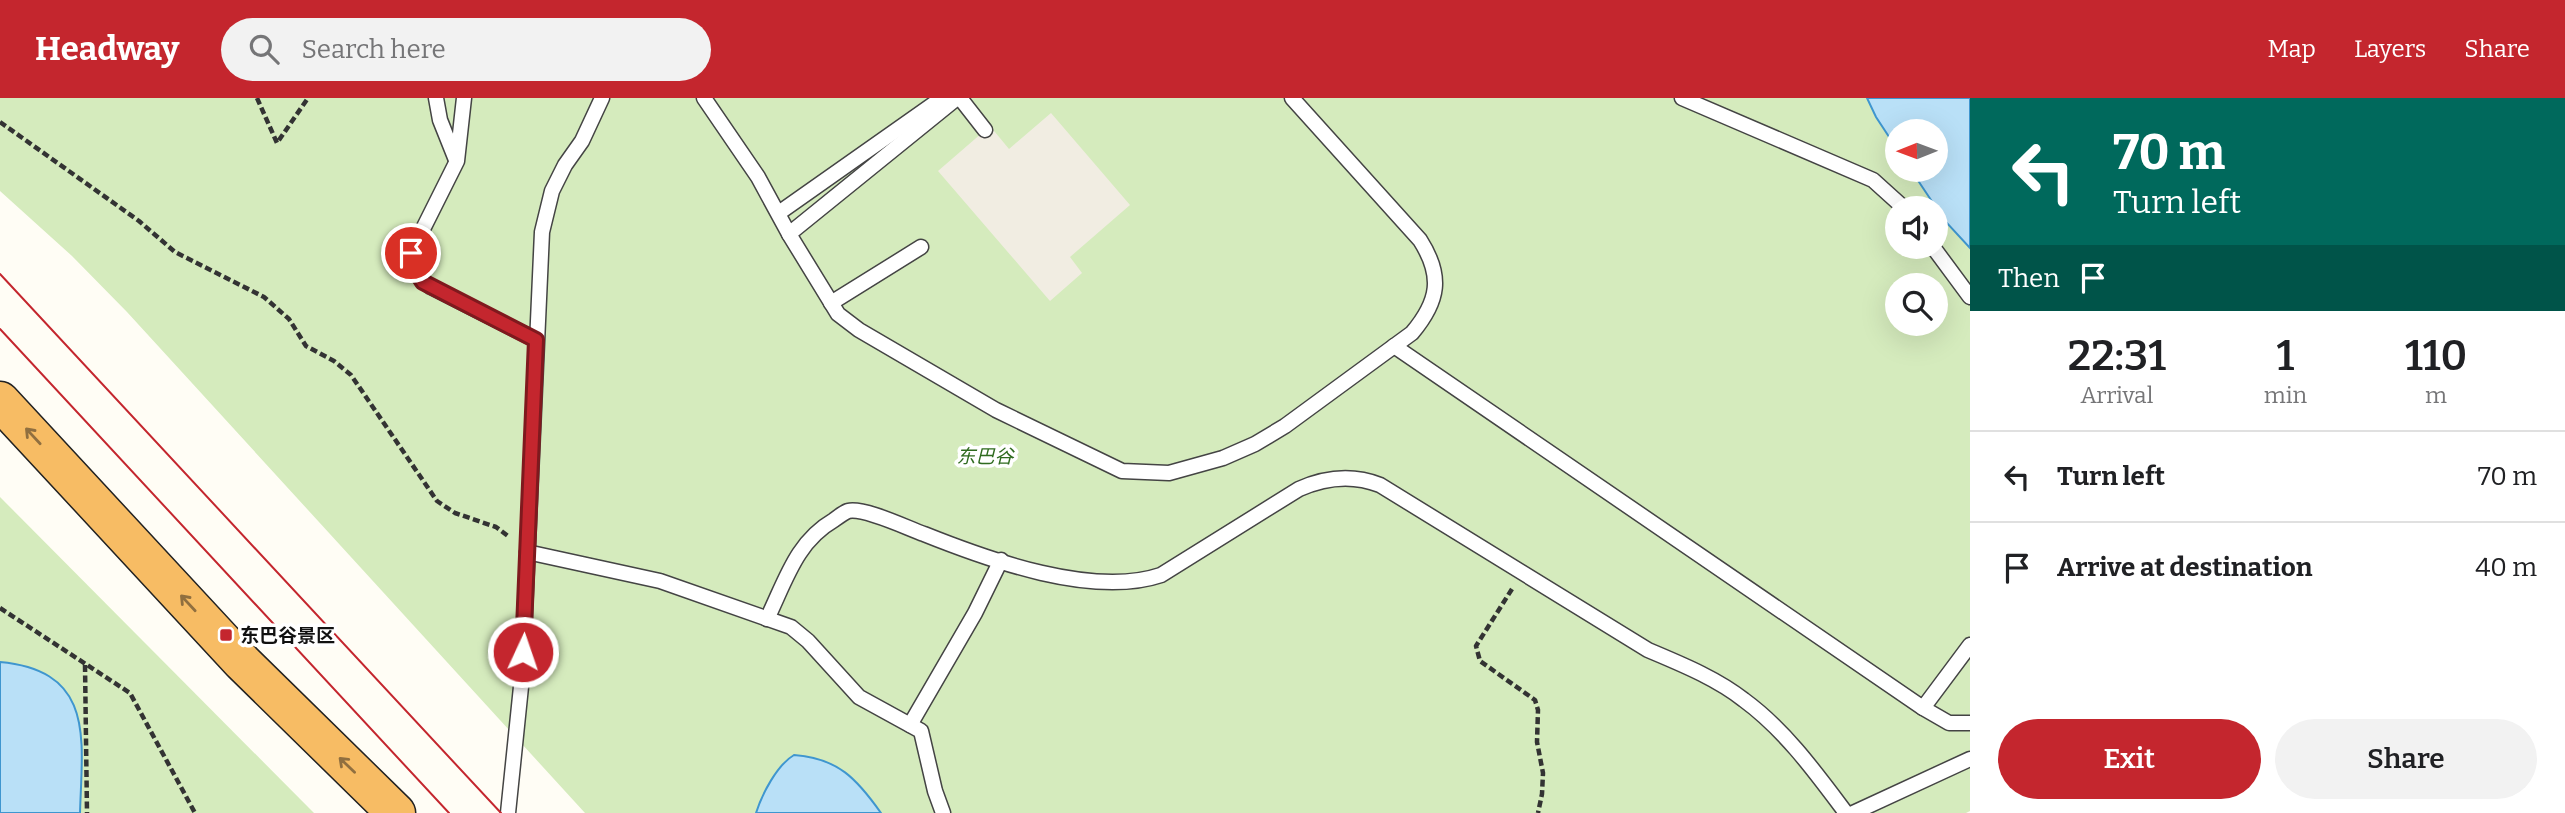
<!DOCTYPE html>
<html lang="en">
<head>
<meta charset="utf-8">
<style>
	body { margin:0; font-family:Bitter,"Noto Sans SC",serif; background:#f2f2f2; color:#202124; height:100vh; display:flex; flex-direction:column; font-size:26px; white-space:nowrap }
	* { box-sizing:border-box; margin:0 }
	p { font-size:23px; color:#757577 }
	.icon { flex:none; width:38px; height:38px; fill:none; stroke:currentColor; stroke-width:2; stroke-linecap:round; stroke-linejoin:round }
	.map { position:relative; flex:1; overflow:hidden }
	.details { display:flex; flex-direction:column; background:#fff; width:595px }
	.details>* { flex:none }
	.hud { background:#00695c; color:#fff; overflow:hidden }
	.needle { width:46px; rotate:269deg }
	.fabs { position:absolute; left:1885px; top:21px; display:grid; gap:14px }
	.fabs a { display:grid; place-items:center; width:63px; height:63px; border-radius:50%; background:#fff; box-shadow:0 7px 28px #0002; font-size:35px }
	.pin { position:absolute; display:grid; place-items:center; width:60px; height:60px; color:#fff; margin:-30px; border:4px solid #fff; border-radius:50%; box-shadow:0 2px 7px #0007 }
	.me { position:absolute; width:77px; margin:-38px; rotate:3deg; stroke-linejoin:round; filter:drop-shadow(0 0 5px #0008) }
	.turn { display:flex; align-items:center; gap:24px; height:147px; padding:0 28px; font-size:32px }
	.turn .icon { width:91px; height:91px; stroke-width:2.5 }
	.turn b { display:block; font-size:49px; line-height:60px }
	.then { display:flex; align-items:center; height:66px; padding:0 28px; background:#0003; gap:14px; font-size:26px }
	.eta { display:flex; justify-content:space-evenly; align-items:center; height:119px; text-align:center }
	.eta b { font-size:42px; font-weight:600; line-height:49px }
	.button { display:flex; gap:14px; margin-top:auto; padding:14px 28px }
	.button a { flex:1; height:80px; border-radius:42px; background:#c4262e; color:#fff; font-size:28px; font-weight:600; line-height:80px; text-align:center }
	.button a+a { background:#f2f2f2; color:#202124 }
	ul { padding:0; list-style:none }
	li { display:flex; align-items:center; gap:21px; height:91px; padding:0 28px; border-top:2px solid #e0e0e0 }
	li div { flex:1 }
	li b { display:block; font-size:26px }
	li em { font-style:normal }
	header { display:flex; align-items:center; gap:42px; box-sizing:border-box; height:98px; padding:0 35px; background:#c4262e; color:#fff }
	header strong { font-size:33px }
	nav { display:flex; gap:38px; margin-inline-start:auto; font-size:24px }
	.search { width:490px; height:63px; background:#f2f2f2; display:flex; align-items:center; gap:18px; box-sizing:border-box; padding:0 24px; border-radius:38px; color:#757577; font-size:26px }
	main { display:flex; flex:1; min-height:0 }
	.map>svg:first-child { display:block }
	.green { fill:#d5ebbd; fill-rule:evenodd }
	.plaza { fill:#f1ede2 }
	.water { fill:#b9e0f7; stroke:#3f96cf; stroke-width:2 }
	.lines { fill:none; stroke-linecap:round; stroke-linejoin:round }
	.service-casing { stroke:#444; stroke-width:17 }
	.trunk-casing { stroke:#222; stroke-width:41 }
	.path { stroke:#333; stroke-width:4.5; stroke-dasharray:7 3.5; stroke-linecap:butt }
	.service { stroke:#fff; stroke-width:14 }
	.trunk { stroke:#f7bc64; stroke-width:38 }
	.tram { stroke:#c4262e; stroke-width:2 }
	.oneway { stroke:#906f3f }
	.route-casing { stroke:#7f191e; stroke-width:18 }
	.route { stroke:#c4262e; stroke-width:12 }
	.poi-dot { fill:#c4262e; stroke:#fff; stroke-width:2.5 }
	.labels { text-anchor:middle; stroke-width:7; stroke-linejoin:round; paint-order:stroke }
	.park-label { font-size:19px; font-style:italic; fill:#2f6b1f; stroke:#fff }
	.poi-label { font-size:19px; font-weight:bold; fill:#111; stroke:#fff; text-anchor:start }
</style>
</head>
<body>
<header>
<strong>Headway</strong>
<div class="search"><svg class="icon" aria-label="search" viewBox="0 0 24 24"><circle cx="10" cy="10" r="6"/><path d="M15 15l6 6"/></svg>Search here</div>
<nav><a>Map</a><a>Layers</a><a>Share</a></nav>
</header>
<main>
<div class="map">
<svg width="1970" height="715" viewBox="0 0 1970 715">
	<rect width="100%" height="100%" fill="#fffdf5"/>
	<!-- green -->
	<g class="green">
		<path d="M0,0H1970V713L1966,715H585L127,214L72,158L0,93ZM1897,33H1936V72H1897ZM1897,110H1936V149H1897ZM1897,187H1936V226H1897Z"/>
		<polygon points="0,399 314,715 0,715"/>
	</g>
	<!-- plaza -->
	<polygon class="plaza" points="1051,15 1130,107 1070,159 1082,175 1050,203 938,73 990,28 1009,51"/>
	<!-- water -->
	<g class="water">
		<polygon points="1867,0 1970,0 1970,150 1945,123 1911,72 1936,72 1936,33 1897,33 1897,51 1876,19"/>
		<path d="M0,564C96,573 82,642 80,715H0Z"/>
		<path d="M794,657C838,660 857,681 881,715H756C762,696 777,667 794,657Z"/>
	</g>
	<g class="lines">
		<defs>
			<g id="service">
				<polyline points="436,0 440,22 456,62"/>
				<path d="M464,0L457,63L411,155C413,171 417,180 431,189L536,242"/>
				<path d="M704,0L758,79L789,136L838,216L859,232L996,312L1122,373L1169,375L1223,360L1255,346L1285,328L1412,235C1439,203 1443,178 1420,142L1292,0"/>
				<polyline points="960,0 985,32"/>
				<polyline points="1682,0 1873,82 1904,110"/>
				<polyline points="783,112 942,0"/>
				<polyline points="789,136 957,0"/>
				<polyline points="1933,149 1970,199"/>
				<polyline points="831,205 921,149"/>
				<polyline points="1394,248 1923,610 1949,625 1970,625"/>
				<polyline points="527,454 660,483 791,529 808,543 859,599 921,633 935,693 943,715"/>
				<path d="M767,521C786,482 796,444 834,422C838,419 843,415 848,413C864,409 907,430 924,436C989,462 1093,500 1161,477L1299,391C1326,379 1352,376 1380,387L1648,552C1681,566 1716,580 1744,602C1785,632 1816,675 1846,715"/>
				<polyline points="1923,610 1970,547"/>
				<polyline points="910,627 975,515 1001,462"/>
				<polyline points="508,715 522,579 542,134 552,93 565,67 582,43 602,0"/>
				<polyline points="1853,715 1970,661"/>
			</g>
			<polyline id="trunk" points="0,303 242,564 396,715"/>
		</defs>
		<!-- service casing -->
		<use href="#service" class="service-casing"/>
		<!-- trunk casing -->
		<use href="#trunk" class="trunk-casing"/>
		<!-- path -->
		<g class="path">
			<polyline points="257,0 277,45 308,0"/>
			<polyline points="0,24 139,123 175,154 264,199 289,221 306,248 334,263 351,277 437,403 455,415 496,429 508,438"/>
			<polyline points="1512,491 1476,548 1480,563 1535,602 1538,612 1537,644 1543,675 1542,696 1538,715"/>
			<polyline points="0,510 130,595 195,715"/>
			<polyline points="85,567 87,715"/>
		</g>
		<!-- service -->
		<use href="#service" class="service"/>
		<!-- trunk -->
		<use href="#trunk" class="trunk"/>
		<!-- tram -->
		<g class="tram">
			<polyline points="0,176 501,715"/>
			<polyline points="0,231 449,715"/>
		</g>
	</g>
	<!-- one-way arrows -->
	<defs><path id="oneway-shaft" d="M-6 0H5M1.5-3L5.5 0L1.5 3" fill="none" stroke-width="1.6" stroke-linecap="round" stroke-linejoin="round" transform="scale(1.75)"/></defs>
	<g class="oneway">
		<use href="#oneway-shaft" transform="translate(33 338) rotate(-133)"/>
		<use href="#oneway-shaft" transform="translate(188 505) rotate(-133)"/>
		<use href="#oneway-shaft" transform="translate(347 667) rotate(-136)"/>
	</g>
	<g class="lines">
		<defs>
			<polyline id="route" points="411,155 412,167 423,184 536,242 523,554"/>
		</defs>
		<!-- route casing -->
		<use href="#route" class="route-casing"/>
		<!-- route -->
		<use href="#route" class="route"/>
	</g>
	<!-- markers -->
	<rect class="poi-dot" x="219" y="530" width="14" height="14" rx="3.5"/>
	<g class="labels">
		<!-- park labels -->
		<g class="park-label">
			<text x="985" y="365">东巴谷</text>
		</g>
		<!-- poi labels -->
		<g class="poi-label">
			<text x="240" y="544">东巴谷景区</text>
		</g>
	</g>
</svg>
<div class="fabs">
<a><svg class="needle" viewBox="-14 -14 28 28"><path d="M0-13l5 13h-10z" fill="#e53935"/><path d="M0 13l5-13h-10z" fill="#757577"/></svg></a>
<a><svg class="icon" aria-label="sound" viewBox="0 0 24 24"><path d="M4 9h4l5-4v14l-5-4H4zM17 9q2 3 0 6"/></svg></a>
<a><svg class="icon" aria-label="search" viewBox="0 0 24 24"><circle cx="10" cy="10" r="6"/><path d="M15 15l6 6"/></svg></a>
</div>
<div class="pin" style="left:411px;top:155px;background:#d93025"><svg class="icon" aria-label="arrive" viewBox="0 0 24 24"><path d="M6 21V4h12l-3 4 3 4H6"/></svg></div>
<svg class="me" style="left:523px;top:554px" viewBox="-20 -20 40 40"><circle r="17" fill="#c4262e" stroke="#fff" stroke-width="3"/><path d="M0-11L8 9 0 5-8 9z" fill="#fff"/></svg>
</div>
<section class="details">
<div class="hud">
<div class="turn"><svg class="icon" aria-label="left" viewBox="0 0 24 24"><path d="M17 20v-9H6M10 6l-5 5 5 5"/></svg><div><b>70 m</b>Turn left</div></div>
<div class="then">Then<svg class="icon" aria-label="arrive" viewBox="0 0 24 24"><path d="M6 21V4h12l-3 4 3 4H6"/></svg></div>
</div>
<div class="eta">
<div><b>22:31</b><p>Arrival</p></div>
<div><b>1</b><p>min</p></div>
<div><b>110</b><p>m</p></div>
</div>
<ul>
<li><svg class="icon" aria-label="left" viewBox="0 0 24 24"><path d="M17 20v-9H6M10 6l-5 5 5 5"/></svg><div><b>Turn left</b></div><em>70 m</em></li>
<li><svg class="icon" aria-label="arrive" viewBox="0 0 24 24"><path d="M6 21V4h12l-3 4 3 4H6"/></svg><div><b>Arrive at destination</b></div><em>40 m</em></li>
</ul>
<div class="button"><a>Exit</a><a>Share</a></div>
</section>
</main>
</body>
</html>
